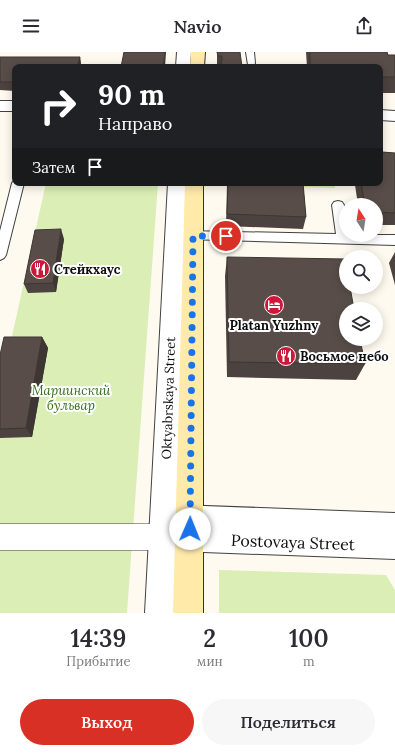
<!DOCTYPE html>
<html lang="ru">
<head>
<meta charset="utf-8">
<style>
	body { margin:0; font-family:Lora,serif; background:#f7f7f7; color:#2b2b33; height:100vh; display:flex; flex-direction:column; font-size:15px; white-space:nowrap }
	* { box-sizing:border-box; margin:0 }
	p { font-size:13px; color:#7c7c81 }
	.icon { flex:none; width:22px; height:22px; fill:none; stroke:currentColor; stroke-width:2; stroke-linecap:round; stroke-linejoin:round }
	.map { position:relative; height:561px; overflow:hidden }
	.side { display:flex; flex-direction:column; background:#fff; flex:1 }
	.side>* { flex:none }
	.top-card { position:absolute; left:12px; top:12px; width:371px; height:122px; border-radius:8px; box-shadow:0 2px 10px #0003; background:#202124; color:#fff; overflow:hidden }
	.needle { width:26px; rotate:348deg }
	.buttons { position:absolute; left:339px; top:146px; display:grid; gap:8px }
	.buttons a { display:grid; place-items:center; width:44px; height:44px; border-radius:50%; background:#fff; box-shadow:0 2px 10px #0003; font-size:20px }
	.pin { position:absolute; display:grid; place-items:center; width:34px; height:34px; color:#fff; margin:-17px; border:2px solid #fff; border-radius:50%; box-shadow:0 1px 4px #0007 }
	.me { position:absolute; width:44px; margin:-22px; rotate:1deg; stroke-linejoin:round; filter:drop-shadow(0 0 3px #0008) }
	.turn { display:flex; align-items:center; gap:14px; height:84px; padding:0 20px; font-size:18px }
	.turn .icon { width:52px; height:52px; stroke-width:2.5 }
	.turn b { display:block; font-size:28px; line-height:34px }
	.then { display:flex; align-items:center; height:38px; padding:0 20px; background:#0003; gap:8px; font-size:15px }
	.eta { display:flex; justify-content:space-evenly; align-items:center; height:68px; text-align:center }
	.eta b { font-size:24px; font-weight:600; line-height:28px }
	.primary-button { display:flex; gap:8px; margin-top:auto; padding:8px 20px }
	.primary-button a { flex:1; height:46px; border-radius:24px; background:#d93025; color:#fff; font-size:16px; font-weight:600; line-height:46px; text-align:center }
	.primary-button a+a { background:#f7f7f7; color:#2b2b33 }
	header { display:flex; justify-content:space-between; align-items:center; height:52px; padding:0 20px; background:#fff; font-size:18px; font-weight:600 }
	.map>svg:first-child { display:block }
	.green { fill:#daeeb5 }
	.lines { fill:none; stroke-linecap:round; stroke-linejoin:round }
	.service-casing { stroke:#414141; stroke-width:2 }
	.pedestrian-casing { stroke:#414141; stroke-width:1 }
	.minor-casing { stroke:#414141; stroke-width:2 }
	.tertiary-casing { stroke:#414141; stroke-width:2 }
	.secondary-casing { stroke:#303030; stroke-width:2 }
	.service { fill:#fff; fill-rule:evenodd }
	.pedestrian { fill:#fff; fill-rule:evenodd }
	.minor { fill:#fff; fill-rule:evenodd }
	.tertiary { fill:#fff; fill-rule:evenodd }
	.secondary { fill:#ffeaaa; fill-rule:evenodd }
	.wall { fill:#4c423f }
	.shaded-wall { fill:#3e3633 }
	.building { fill:#584d49; stroke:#3e3633 }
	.route { stroke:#1a73e8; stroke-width:7; stroke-dasharray:0 12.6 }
	.labels { text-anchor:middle; stroke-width:4; stroke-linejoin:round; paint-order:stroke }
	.poi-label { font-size:13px; font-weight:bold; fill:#0e0e0e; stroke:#fff; text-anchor:start }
	.park-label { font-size:13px; font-style:italic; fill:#356d18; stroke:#fff }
	.street-label { font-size:13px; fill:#0e0e0e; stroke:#fff }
	.near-street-label { font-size:16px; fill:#0e0e0e; stroke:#fff }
</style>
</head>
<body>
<header><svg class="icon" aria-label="menu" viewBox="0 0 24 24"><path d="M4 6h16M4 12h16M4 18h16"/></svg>Navio<svg class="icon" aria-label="share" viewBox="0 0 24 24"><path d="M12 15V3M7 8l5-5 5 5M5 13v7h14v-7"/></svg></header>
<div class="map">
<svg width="395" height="561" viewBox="0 0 395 561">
	<rect width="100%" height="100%" fill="#fffaef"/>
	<!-- green -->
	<g class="green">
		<polygon points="46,131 158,131 127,561 0,561 0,338"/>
		<polygon points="301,131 334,131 335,136 301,135"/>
		<polygon points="219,518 386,523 395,538 395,561 219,561"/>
	</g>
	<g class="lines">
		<defs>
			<g id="service">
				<polygon points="246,0 254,0 255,11 254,13 248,13"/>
				<polygon points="15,128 15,131 24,131 6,203 4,206 0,208 0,179 12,131"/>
				<polygon points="338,149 342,150 344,153 346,183 395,183 395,193 185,187 181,186 179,183 181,180 185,179 336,182 332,153 334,150"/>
			</g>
			<polygon id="pedestrian" points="0,472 164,472 173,476 177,485 173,494 164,498 0,498"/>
			<g id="minor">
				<rect x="0" y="49" width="15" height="10"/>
				<polygon points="380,58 395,59 395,69 380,68"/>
			</g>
			<g id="tertiary">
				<polygon points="177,0 191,0 190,15 176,15"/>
				<polygon points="168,131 186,131 178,453 395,461 395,507 177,499 175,561 145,561"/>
			</g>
			<g id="secondary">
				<polygon points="191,0 205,0 204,15 190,15"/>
				<polygon points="185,131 203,131 203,561 173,561"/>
			</g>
		</defs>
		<!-- service casing -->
		<use href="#service" class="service-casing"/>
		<!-- pedestrian casing -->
		<use href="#pedestrian" class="pedestrian-casing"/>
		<!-- minor casing -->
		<use href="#minor" class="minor-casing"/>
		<!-- tertiary casing -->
		<use href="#tertiary" class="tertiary-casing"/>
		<!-- secondary casing -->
		<use href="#secondary" class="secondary-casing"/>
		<!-- service -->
		<use href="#service" class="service"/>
		<!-- pedestrian -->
		<use href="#pedestrian" class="pedestrian"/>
		<!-- minor -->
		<use href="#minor" class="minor"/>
		<!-- tertiary -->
		<use href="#tertiary" class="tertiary"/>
		<!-- secondary -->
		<use href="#secondary" class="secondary"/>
	</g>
	<!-- wall -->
	<g class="wall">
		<polygon points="217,0 240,0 221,12 217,12"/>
		<polygon points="306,0 387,0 388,3 395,3 395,41 380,41 380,15 307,15"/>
		<polygon points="0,5 80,5 81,13 81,15 15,15 15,39 0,38"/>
		<polygon points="382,100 395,101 395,173 376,173 376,153 358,153 355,133 344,132 344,131 380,131"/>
		<polygon points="227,131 303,131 306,165 303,177 226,174"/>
		<polygon points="64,187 56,240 28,241 24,232"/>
		<polygon points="395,200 395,233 389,211"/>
		<polygon points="227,205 365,312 356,328 227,325 225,224"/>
		<polygon points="42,285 48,296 32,385 0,386 0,303"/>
	</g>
	<!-- shaded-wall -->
	<g class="shaded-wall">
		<polygon points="165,0 166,0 165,15 163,15"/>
		<polygon points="80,5 81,13 81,15 77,15"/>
		<polygon points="61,177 64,187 56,240 53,231"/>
		<polygon points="42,285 48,296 32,385 26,376"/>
	</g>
	<!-- building -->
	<g class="building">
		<polygon points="124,0 165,0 163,15 121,15"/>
		<polygon points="217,0 240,0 242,15 221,15 222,4 218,4"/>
		<polygon points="310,0 387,0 388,3 395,3 395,25 380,25 380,15 310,15"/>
		<polygon points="0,5 80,5 77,15 15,15 15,30 0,30"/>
		<polygon points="380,90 382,100 395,101 395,161 376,160 376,153 365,153 361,131 380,131"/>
		<polygon points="228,131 303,131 306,165 227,162"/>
		<polygon points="61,177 53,231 24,232 35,178"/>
		<polygon points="227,205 345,207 346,214 346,235 350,235 354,257 346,257 346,287 360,287 365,312 229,310"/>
		<polygon points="4,285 42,285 26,376 0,377 0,303"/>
	</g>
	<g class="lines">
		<!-- route -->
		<polyline class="route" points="190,477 193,184 226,184"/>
	</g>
	<!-- icons -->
	<defs>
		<symbol id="restaurant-disc" viewBox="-11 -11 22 22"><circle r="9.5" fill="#cd1839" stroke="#fff"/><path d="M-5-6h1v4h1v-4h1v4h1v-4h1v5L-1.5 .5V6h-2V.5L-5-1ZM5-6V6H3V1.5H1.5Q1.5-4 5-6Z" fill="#fff"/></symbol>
		<symbol id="hotel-disc" viewBox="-11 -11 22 22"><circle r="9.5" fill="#cd1839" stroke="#fff"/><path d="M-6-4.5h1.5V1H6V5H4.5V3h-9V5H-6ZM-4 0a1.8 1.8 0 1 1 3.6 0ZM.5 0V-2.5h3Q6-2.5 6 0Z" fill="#fff"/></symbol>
	</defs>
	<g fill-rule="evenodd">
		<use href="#restaurant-disc" x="29" y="206" width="22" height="22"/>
		<use href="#hotel-disc" x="263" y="242" width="22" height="22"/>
		<use href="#restaurant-disc" x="275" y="293" width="22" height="22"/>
	</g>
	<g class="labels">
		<!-- poi labels -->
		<g class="poi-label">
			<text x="54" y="222">Стейкхаус</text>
			<text x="274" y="278" text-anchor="middle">Platan Yuzhny</text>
			<text x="300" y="309">Восьмое небо</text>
		</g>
		<!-- park labels -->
		<g class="park-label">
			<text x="71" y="343">Мариинский<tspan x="71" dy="15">бульвар</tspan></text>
		</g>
		<!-- street labels -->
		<g class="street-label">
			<text transform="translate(168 346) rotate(-88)" y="5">Oktyabrskaya Street</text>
		</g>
		<!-- near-street labels -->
		<g class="near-street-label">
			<text transform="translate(293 490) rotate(2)" y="6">Postovaya Street</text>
		</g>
	</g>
</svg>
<div class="buttons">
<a><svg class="needle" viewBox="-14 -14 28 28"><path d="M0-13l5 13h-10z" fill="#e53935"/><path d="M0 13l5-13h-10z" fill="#7c7c81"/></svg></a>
<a><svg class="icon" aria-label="search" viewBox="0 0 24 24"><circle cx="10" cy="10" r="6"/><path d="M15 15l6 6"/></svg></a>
<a><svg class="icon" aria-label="layers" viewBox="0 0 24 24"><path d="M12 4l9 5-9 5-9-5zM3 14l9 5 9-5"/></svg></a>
</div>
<div class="pin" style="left:226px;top:184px;background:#d93025"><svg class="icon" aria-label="arrive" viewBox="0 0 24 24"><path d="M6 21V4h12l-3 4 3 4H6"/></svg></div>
<svg class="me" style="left:190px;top:477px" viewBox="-20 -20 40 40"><circle r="19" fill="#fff"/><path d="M0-13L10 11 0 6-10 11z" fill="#1a73e8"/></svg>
<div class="top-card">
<div class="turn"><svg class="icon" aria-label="right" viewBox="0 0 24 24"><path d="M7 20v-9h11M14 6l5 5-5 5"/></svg><div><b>90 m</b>Направо</div></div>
<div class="then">Затем<svg class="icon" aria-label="arrive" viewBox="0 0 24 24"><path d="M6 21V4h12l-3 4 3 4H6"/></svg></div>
</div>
</div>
<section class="side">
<div class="eta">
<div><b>14:39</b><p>Прибытие</p></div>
<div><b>2</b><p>мин</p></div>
<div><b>100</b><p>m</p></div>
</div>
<div class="primary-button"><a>Выход</a><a>Поделиться</a></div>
</section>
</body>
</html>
